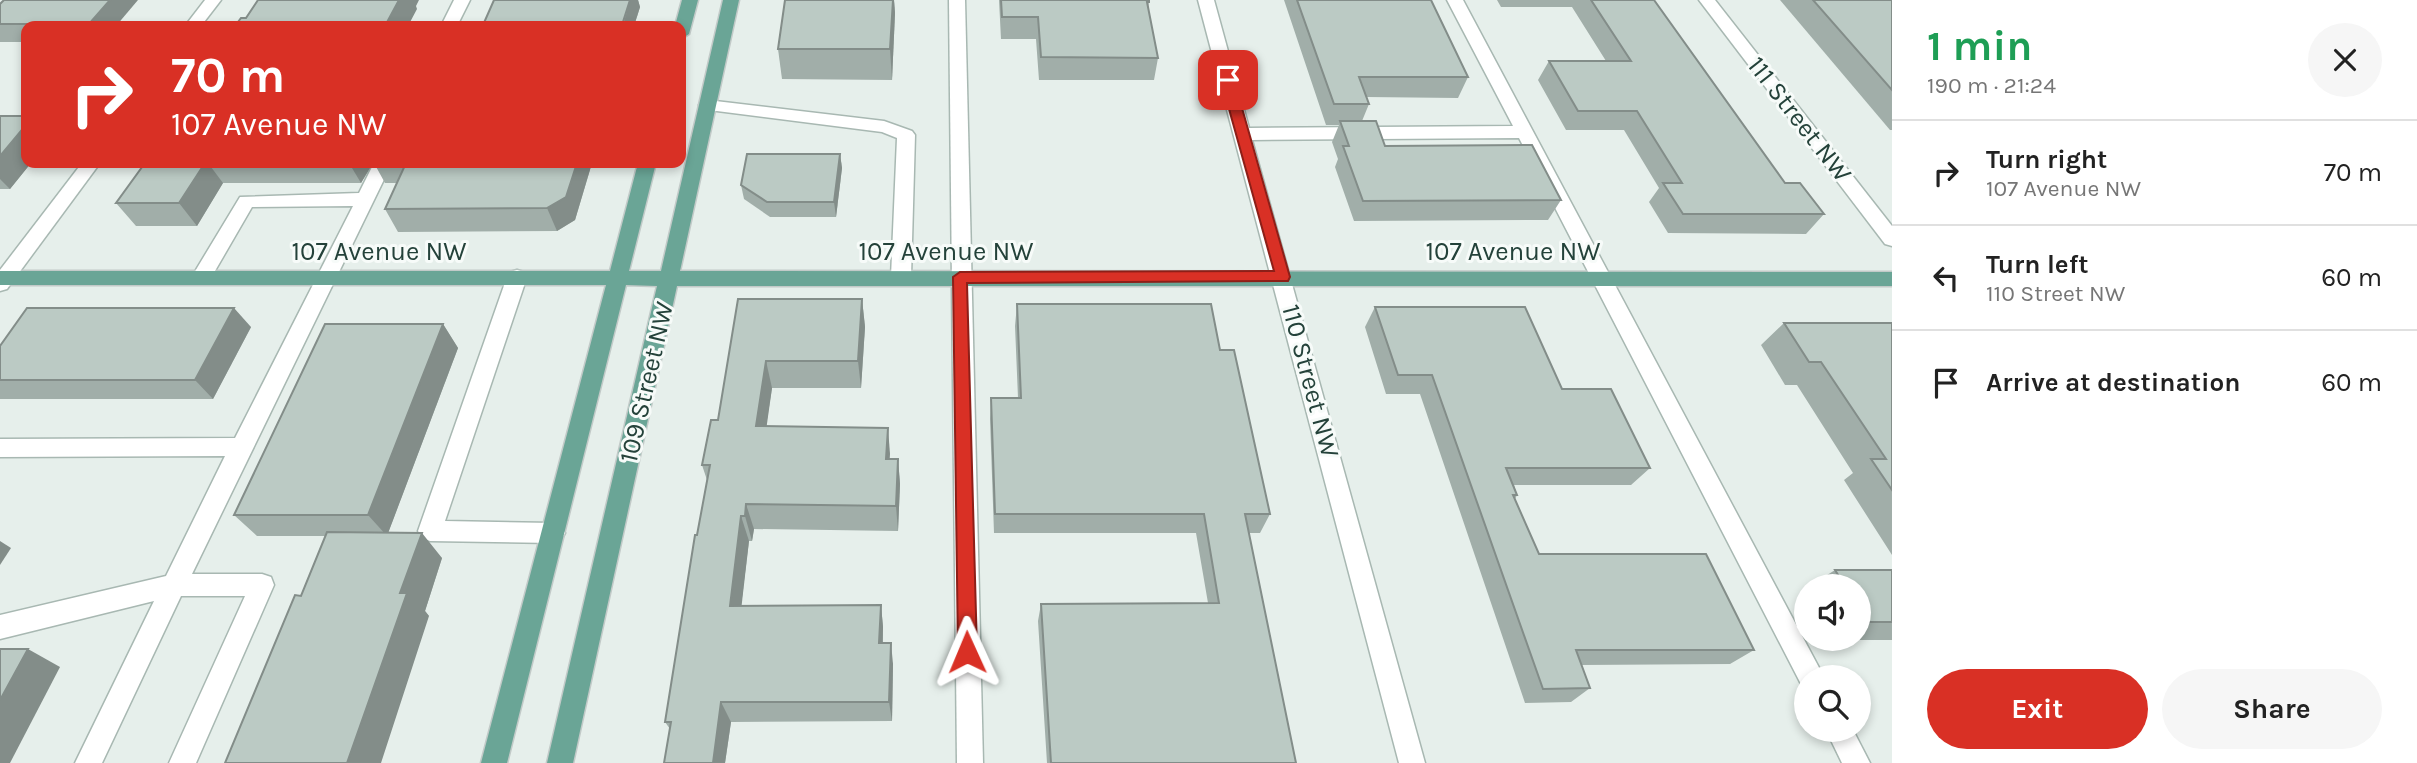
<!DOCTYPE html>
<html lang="en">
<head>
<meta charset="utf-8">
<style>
	body { margin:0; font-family:Karla,sans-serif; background:#f6f6f6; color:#222; height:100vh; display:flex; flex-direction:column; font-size:26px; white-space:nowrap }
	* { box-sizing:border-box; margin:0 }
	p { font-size:23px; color:#767676 }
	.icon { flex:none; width:38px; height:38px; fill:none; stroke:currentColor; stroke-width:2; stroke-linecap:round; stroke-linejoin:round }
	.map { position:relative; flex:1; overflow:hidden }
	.drawer { display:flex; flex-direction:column; background:#fff; width:525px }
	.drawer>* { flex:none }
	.hud { position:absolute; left:21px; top:21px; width:665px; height:147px; border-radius:14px; box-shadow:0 4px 10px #0003; background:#d93025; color:#fff; overflow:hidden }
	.buttons { position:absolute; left:1794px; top:574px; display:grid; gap:14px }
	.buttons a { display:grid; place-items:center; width:77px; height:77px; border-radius:50%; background:#fff; box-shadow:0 4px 10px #0003; font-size:35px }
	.pin { position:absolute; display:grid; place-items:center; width:60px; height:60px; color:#fff; margin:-30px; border-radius:14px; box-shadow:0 4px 10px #0006 }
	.me { position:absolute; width:77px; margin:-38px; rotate:359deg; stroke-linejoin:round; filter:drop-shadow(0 0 5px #0008) }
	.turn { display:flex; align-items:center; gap:24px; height:147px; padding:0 35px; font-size:32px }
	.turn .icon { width:91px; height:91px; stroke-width:2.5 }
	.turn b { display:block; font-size:49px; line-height:60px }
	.round { display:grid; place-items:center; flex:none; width:74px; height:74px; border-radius:37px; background:#f6f6f6 }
	.head { display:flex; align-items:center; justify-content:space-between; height:119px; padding:0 35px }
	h1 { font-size:42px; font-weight:700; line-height:52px; color:#1e9e55 }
	.action { display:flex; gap:14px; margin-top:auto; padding:14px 35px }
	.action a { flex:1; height:80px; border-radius:42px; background:#d93025; color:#fff; font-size:28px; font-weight:700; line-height:80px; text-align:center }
	.action a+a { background:#f6f6f6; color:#222 }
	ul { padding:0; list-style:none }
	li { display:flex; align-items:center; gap:21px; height:105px; padding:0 35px; border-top:2px solid #e0e0e0 }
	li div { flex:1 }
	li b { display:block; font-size:26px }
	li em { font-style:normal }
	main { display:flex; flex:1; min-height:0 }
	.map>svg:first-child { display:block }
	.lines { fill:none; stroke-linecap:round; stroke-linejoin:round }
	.minor-casing { stroke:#a8b8b2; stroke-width:3 }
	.major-casing { stroke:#c2cac8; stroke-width:3 }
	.minor { fill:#fff; fill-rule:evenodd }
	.major { fill:#6aa596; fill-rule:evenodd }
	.wall { fill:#a1aea9 }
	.shaded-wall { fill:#838d89 }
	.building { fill:#bbcac4; stroke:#838d89; stroke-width:2 }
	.route { fill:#d93025; stroke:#8d1f18; stroke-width:2 }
	.labels { text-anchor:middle; stroke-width:6; stroke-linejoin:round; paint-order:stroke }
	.street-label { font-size:26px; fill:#24423a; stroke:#f7fbf9 }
</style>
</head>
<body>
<main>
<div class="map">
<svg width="1892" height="763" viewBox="0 0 1892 763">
	<rect width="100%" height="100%" fill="#e6efeb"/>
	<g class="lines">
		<defs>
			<g id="minor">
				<polygon points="205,0 221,0 201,26 185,26"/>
				<polygon points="454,0 470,0 457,26 441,26"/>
				<polygon points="949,0 965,0 983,763 957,763"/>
				<polygon points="1198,0 1214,0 1249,128 1513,126 1447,0 1463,0 1824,677 1806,677 1806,687 1802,686 1519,138 1252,140 1425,763 1399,763"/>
				<polygon points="1699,0 1715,0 1892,226 1892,246 1885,244"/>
				<polygon points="707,100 884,121 912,131 915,135 911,277 908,282 894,282 891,277 897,138 882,132 701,109 699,105"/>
				<polygon points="82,163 100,163 7,289 0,291 0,270"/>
				<polygon points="374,163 392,163 192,574 262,574 271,577 274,585 196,763 169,763 245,596 181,596 102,763 75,763 154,601 0,639 0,615 166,576 225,456 0,457 0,439 235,438 353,206 252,207 208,283 194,283 191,278 240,197 359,193"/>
				<polygon points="517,270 524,272 527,277 445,521 553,523 561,526 565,533 561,540 553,543 430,541 422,538 418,531 507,277 510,272"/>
				<polygon points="1826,730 1853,730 1870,763 1842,763"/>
			</g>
			<g id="major">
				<polygon points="682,0 698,0 689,34 681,39 681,26 675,26"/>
				<polygon points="723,0 739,0 680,271 1892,272 1892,286 677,286 573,763 547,763 657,286 626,285 507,763 481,763 606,285 0,285 0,271 610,271 638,163 656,163 629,271 661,271"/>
			</g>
		</defs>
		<!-- minor casing -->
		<use href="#minor" class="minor-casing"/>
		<!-- major casing -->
		<use href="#major" class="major-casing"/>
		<!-- minor -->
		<use href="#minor" class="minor"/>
		<!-- major -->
		<use href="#major" class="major"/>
	</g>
	<!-- wall -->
	<g class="wall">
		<polygon points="494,0 638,0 640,7 634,26 483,26 483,25"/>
		<polygon points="785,0 894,0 895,13 892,80 782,79 778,49"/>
		<polygon points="999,0 1149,0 1148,9 1158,58 1154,80 1039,80 1036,39 1001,39"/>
		<polygon points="1284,0 1431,0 1468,77 1458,98 1367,97 1369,104 1362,121 1385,146 1561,200 1548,220 1354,221 1335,167 1338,159 1332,142 1339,125 1326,125"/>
		<polygon points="1497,0 1654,0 1785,183 1824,214 1806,234 1668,233 1649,202 1659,188 1624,130 1566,130 1538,80 1549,61 1606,61 1572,7 1501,7"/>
		<polygon points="1780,0 1892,0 1892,130 1890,130"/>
		<polygon points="0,4 116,26 26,26 26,42 0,42"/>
		<polygon points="0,116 26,163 31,163 10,189 0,189"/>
		<polygon points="840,154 842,168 836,217 770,217 744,199 741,185"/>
		<polygon points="145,163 373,163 361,183 223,183 197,226 136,226 116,203"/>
		<polygon points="374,163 592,163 575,220 557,231 398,232 385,209 397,183 385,183"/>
		<polygon points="738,299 862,299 865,327 861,388 772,388 766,426 888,428 889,459 898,459 900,484 898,531 754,529 752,541 749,541 741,606 881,605 883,627 883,643 893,664 892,721 731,722 725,763 664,763 670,729 665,722 707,480 702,465 718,420"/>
		<polygon points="1017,304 1220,350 1270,514 1260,533 1249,533 1296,763 1047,763 1038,621 1041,604 1208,603 1196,533 994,533 990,419 991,398 1018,398 1015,326"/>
		<polygon points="1375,307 1562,389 1650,468 1631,485 1514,485 1517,495 1515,499 1539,554 1754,650 1730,664 1581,665 1590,688 1571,702 1525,703 1420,394 1386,394 1365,327"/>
		<polygon points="1784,323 1892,323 1892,555 1844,480 1853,473 1797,385 1785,385 1761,345"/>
		<polygon points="443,324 458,348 388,533 442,558 425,611 429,616 301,596 326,536 257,536 234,515"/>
		<polygon points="251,327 213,399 0,399 0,346"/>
		<polygon points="1835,570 1892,570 1892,640 1835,640 1834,639 1858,639 1858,586 1810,586"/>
	</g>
	<!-- shaded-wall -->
	<g class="shaded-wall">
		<polygon points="110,0 138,0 116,26 91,26 89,24"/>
		<polygon points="399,0 419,0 416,6 417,9 408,26 385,26"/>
		<polygon points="630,0 638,0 640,7 634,26 623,26"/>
		<polygon points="893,0 894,0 895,13 892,80 890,49"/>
		<polygon points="26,125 26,163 31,163 10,189 0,179 0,156"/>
		<polygon points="840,154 842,168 836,217 834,202"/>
		<polygon points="205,163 208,163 223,183 197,226 179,203"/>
		<polygon points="349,163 373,163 361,183"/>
		<polygon points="577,163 592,163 575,220 557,231 547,208"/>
		<polygon points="862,299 865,327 861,388 858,361"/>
		<polygon points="234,308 251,327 213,399 195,380"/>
		<polygon points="443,324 458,348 387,536 368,515"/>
		<polygon points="766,361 772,388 763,452 756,426"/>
		<polygon points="888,428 890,454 888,484 886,459"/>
		<polygon points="898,459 900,484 898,531 896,506"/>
		<polygon points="746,504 754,529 752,541 745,516"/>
		<polygon points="741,516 749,541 739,628 730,606"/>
		<polygon points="422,533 442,558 425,611 429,616 381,763 347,763 400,593"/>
		<polygon points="0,541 11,548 0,565"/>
		<polygon points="881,605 883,627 882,664 879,643"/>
		<polygon points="891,643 893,664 892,721 889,702"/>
		<polygon points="28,649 60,667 10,763 0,763 0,700"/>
		<polygon points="721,702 731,722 725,763 713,763"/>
	</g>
	<!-- building -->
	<g class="building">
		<polygon points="4,0 110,0 89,24 0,24 0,4"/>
		<polygon points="258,0 399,0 385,26 235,26 241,18 246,18"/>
		<polygon points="494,0 630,0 622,25 483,25"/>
		<polygon points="785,0 893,0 890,49 778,49"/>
		<polygon points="1001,0 1149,0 1149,2 1147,2 1158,58 1041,57 1038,17 1002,17"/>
		<polygon points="1297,0 1431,0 1468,77 1359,77 1369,104 1334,104"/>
		<polygon points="1591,0 1654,0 1785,183 1800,183 1824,214 1683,214 1663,183 1682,183 1637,111 1578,111 1549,61 1631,61"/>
		<polygon points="1813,0 1892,0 1892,90"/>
		<polygon points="0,116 26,116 26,125 0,156"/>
		<polygon points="1340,121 1376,121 1385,146 1532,145 1561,200 1363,201 1343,146 1349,146"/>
		<polygon points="747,154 840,154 834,202 767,202 741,185"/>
		<polygon points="145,163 205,163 179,203 116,203"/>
		<polygon points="406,163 577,163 566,197 547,208 385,209"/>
		<polygon points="738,299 862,299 858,361 766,361 756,426 888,428 886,459 898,459 896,506 746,504 745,516 741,516 730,606 881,605 879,643 891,643 889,702 721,702 713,763 664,763 671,722 665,722 695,535 697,535 710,465 702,465 711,420 718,420"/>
		<polygon points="1017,304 1211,304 1220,350 1234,350 1270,514 1245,514 1296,763 1051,763 1041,604 1219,603 1204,514 995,514 991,398 1021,398"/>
		<polygon points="1375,307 1525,307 1562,389 1611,389 1650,468 1506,468 1517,495 1513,495 1539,554 1706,554 1754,650 1576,650 1590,688 1543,689 1432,375 1398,375"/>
		<polygon points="27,308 234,308 195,380 0,380 0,346"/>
		<polygon points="1784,323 1892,323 1892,490 1871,459 1886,459 1821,362 1809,362"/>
		<polygon points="325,324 443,324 368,515 234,515"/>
		<polygon points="327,532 422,533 400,593 407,593 347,763 225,763 295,595 301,596"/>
		<polygon points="1835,570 1892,570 1892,622 1866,622 1858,610 1858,586 1845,586"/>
		<polygon points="0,649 28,649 0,700"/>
	</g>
	<!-- route -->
	<polygon class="route" points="1228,77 1234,80 1290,277 1288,281 967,283 977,652 974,658 967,661 961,658 958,652 953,277 960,272 1274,271 1221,80"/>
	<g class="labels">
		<!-- street labels -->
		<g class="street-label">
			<text transform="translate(1800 119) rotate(52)" y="9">111 Street NW</text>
			<text x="379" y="260">107 Avenue NW</text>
			<text x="946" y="260">107 Avenue NW</text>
			<text x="1513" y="260">107 Avenue NW</text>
			<text transform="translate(1311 381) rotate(75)" y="9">110 Street NW</text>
			<text transform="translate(646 382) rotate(-77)" y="9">109 Street NW</text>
		</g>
	</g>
</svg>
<div class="buttons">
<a><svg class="icon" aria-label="sound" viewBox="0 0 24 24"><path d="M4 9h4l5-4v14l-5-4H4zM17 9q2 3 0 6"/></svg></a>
<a><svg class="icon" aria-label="search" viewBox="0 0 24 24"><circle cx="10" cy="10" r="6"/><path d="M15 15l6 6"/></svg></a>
</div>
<div class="pin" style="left:1228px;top:80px;background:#d93025"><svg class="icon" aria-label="arrive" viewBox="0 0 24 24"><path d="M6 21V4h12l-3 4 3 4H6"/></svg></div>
<svg class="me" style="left:967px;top:652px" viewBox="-20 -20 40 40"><path d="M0-17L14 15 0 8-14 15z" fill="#d93025" stroke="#fff" stroke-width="4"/></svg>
<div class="hud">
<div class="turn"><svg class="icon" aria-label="right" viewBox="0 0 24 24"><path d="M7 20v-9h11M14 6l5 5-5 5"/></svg><div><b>70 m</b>107 Avenue NW</div></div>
</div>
</div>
<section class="drawer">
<div class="head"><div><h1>1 min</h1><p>190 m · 21:24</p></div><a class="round"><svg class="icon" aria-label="close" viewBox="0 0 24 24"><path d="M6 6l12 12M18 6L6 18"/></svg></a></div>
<ul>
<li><svg class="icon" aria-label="right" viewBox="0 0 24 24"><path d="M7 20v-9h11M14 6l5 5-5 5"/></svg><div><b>Turn right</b><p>107 Avenue NW</p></div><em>70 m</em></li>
<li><svg class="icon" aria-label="left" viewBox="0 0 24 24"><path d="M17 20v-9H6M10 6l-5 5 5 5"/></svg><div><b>Turn left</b><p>110 Street NW</p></div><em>60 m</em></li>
<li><svg class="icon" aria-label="arrive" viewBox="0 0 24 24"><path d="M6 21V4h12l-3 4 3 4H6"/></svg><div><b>Arrive at destination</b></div><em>60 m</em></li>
</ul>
<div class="action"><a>Exit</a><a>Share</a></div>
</section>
</main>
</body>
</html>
